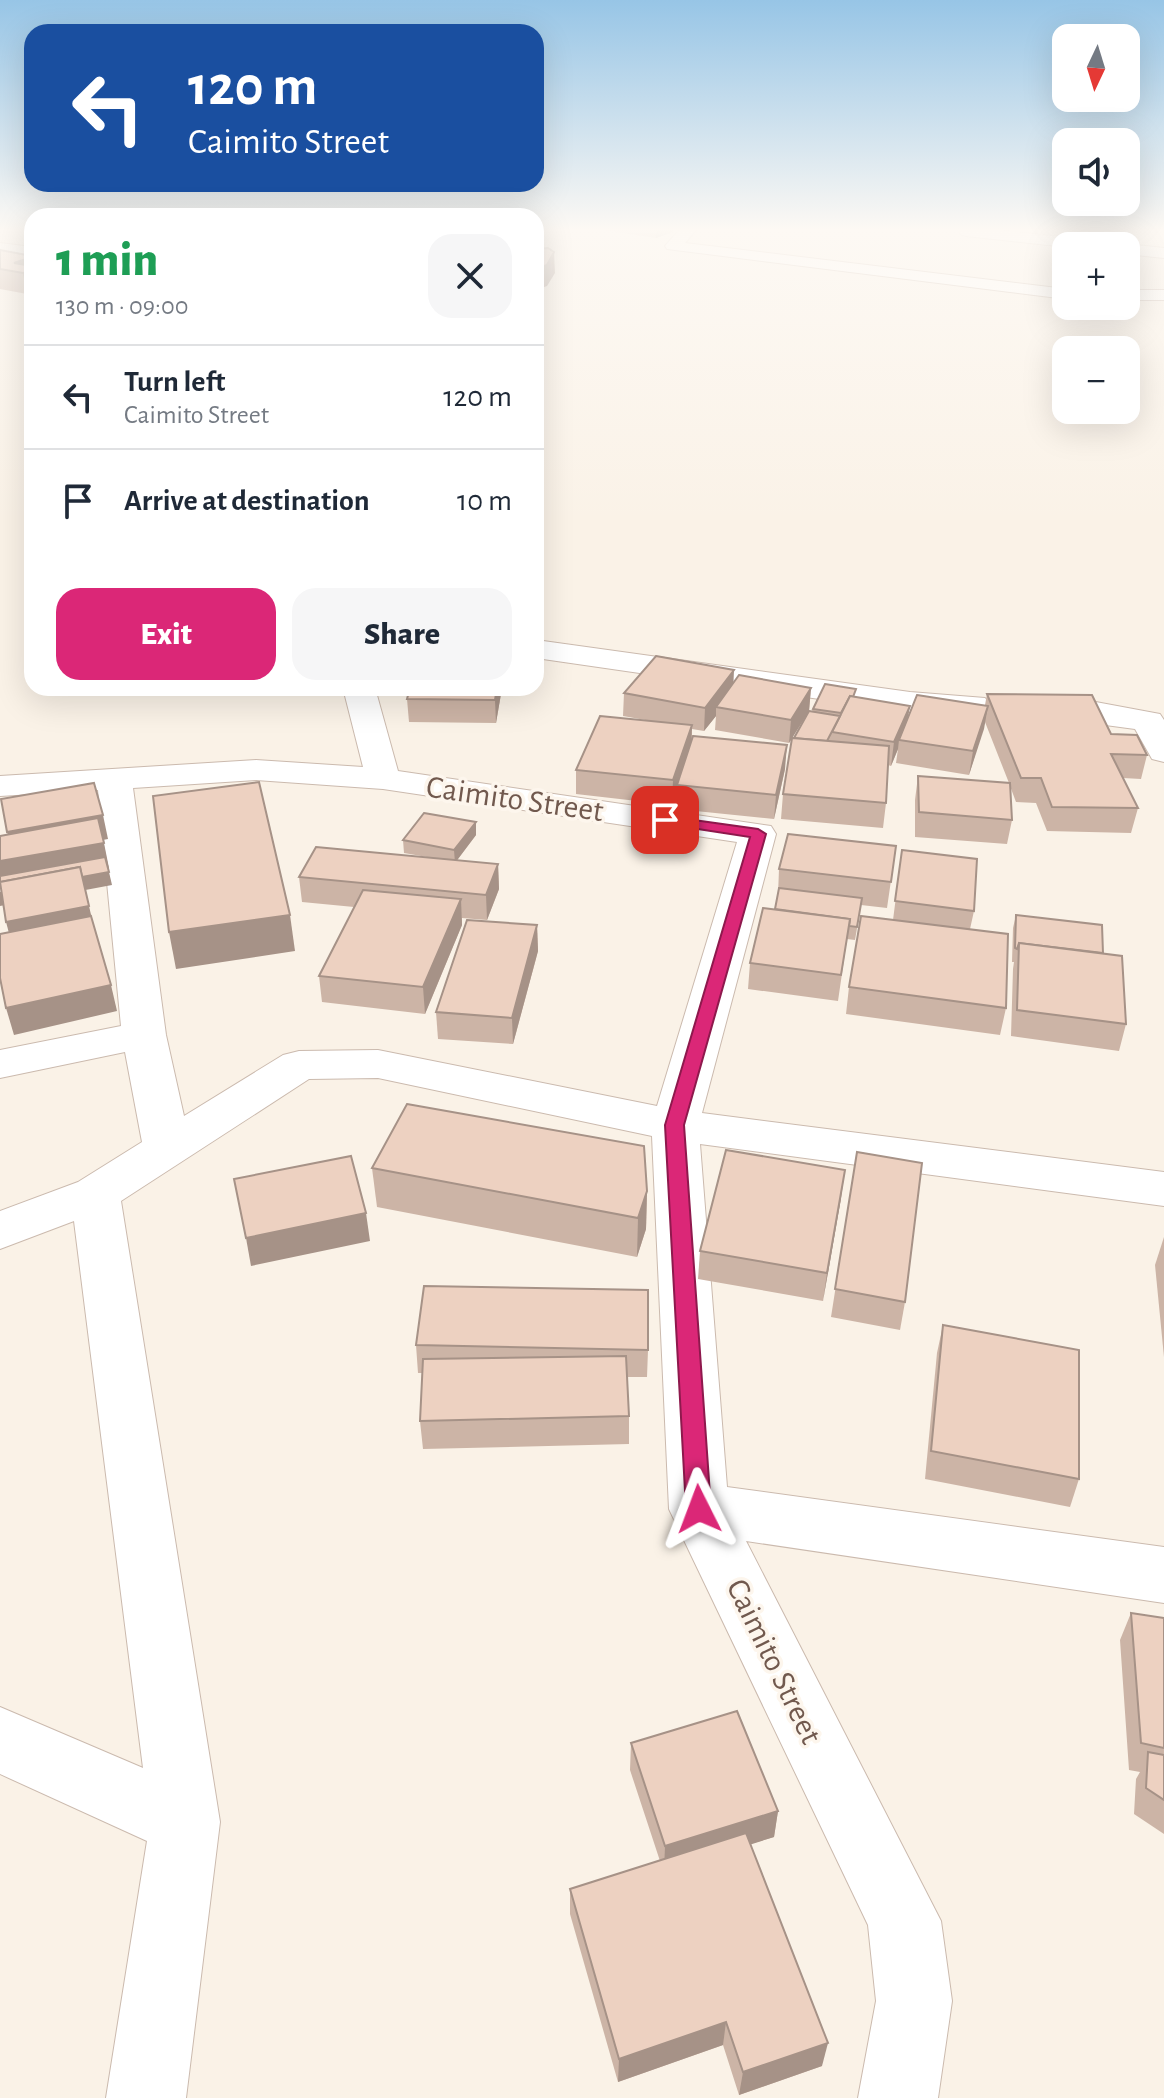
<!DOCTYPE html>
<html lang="en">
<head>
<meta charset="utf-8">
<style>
	body { margin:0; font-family:"Alegreya Sans",sans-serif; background:#f6f6f7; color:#1f2937; height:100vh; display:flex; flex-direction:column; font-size:30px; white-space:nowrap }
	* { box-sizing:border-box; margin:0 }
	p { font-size:26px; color:#747a83 }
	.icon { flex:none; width:44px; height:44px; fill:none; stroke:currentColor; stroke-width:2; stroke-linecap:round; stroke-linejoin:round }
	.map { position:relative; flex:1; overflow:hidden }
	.sheet { position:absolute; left:24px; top:208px; width:520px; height:488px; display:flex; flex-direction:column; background:#fff; border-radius:24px; box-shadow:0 8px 32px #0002 }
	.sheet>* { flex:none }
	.top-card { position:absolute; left:24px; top:24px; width:520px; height:168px; border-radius:24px; box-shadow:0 8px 32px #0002; background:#1a4fa0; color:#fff; overflow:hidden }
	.needle { width:52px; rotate:184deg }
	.buttons { position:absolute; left:1052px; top:24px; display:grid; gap:16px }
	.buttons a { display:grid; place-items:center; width:88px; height:88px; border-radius:16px; background:#fff; box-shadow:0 8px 32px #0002; font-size:40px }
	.pin { position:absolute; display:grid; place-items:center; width:68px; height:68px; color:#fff; margin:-34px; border-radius:16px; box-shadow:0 4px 12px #0006 }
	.me { position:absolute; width:88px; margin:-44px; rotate:357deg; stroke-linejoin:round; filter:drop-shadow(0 0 6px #0008) }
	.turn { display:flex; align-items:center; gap:28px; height:168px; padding:0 32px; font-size:36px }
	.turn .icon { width:104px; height:104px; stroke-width:2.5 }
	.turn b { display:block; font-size:56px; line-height:68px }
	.round { display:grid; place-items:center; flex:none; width:84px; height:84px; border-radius:24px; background:#f6f6f7 }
	.overview { display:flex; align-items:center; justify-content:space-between; height:136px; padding:0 32px }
	h1 { font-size:48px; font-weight:800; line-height:60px; color:#1e9e55 }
	.cta { display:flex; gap:16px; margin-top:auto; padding:16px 32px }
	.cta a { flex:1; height:92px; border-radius:24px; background:#db2777; color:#fff; font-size:32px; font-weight:800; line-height:92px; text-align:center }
	.cta a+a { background:#f6f6f7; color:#1f2937 }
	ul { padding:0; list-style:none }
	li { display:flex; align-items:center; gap:24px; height:104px; padding:0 32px; border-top:2px solid #e0e1e3 }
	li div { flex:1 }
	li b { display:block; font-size:30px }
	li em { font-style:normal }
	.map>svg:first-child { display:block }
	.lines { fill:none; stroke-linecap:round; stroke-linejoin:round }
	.street-casing { stroke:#cbbaae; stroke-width:2 }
	.street { fill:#fff; fill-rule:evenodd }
	.wall { fill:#ccb4a6 }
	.shaded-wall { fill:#a69287 }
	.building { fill:#edd1c1; stroke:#a69287; stroke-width:2 }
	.route { fill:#db2777; stroke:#8e194d; stroke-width:2 }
	.labels { text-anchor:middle; stroke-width:7; stroke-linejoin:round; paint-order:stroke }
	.street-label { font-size:32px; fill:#71594e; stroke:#fdf6ed }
</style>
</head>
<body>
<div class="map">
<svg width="1164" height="2098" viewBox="0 0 1164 2098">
	<rect width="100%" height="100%" fill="#faf2e7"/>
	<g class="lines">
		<defs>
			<g id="street">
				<polygon points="680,229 697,229 685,243 1066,289 1066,299 667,249 665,246"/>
				<polygon points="960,229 988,229 1099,241 1107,246 1066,247 966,236 960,234"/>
				<polygon points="0,243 32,247 32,257 0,253"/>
				<polygon points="1126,244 1164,248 1164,258 1126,254 1126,246 1120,246"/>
				<rect x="1126" y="290" width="38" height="10"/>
				<polygon points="536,640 910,692 985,698 990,705 985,712 974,715 910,712 536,658"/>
				<path d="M343,688H375L398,771L771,826L776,834L702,1113L1164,1172V1206L700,1144L727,1487L1164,1547V1603L746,1541L941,1921L952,2001L938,2098H858L876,2001L868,1925L669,1509L652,1136L378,1078L309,1079L121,1201L220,1822L186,2098H106L147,1841L0,1774V1707L143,1768L74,1221L0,1249V1211L78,1182L142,1142L125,1052L0,1078V1050L121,1026L98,790L0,796V776L256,760L363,767ZM256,780L383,789L737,842L657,1106L378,1050L299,1051L283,1055L184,1116L166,1035L133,788Z"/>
				<polygon points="1042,698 1085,700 1160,714 1164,720 1164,762 1152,759 1135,729 1031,715 1026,708 1031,701"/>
			</g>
		</defs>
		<!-- street casing -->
		<use href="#street" class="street-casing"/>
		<!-- street -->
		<use href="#street" class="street"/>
	</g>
	<!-- wall -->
	<g class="wall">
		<polygon points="596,229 673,229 673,232 656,238"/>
		<polygon points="0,250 25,254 32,253 32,293 27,294 0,289"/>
		<polygon points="734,683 811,688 809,711 792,738 794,738 812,711 813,709 856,697 908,718 985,705 987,694 1111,734 1147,755 1141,779 1123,778 1138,808 1131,833 1047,831 1036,803 1016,802 1010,786 1012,820 1007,844 915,837 915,800 918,776 1009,783 985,722 969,775 896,763 898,749 891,766 888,765 886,803 883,828 781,819 783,794 792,739 789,743 715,730 716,716 704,731 692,729 692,739 785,769 774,819 676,809 677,792 672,805 576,794 576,770 651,721 623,716 624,693"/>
		<polygon points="410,688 502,688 496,723 409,722 407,699"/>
		<polygon points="476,822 476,835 457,860 498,864 499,889 487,920 462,918 462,925 425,1014 322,1002 319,976 354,907 302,902 299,877 427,857 404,853 403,840"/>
		<polygon points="896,846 887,908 861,905 855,940 847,939 838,1001 748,989 750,963 775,909 778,895 779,869"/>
		<polygon points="902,850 974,911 970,929 1006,1008 1000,1035 846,1014 849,987 893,920"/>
		<polygon points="1016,915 1103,953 1126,1024 1119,1051 1011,1036 1013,969 1014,962 1012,962 1013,928"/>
		<polygon points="537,925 538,951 513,1044 438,1039 436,1012"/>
		<polygon points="857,1152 905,1302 900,1330 831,1317"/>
		<polygon points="372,1168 647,1191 646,1229 637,1257 377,1207"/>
		<polygon points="841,1198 823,1301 698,1279 700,1251"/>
		<polygon points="1164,1237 1164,1357 1155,1265"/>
		<polygon points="943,1325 1079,1479 1070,1507 925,1479 937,1353"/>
		<polygon points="416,1345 648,1350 647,1377 627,1377 629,1416 629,1444 423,1449 420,1421 422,1373 418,1373"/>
		<polygon points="1131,1613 1164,1618 1164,1834 1134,1814 1136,1779 1140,1772 1129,1770 1120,1640"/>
		<polygon points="631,1743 778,1811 774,1837 750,1844 822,2066 739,2095 723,2045 618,2082 570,1914 570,1889 660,1861 630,1770"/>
	</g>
	<!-- shaded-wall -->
	<g class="shaded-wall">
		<polygon points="662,229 673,229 673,232 656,238 656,231"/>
		<polygon points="554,252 555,273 547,286 536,290 536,269"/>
		<polygon points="32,257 32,293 27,294 23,273 14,263"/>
		<polygon points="734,670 733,693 716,707 716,716 704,731 705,708"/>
		<polygon points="497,688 502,688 496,723 495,700"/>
		<polygon points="811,688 809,711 789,743 791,720"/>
		<polygon points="910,706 906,729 899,740 898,749 891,766 894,742"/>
		<polygon points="988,706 984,729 969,775 973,751"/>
		<polygon points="692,725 691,748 677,785 677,792 672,805 673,780"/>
		<polygon points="787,745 785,769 774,819 776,795"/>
		<polygon points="103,815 108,839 14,857 7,832"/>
		<polygon points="476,822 476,835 455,863 454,850"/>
		<polygon points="104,843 109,868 0,888 0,861"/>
		<polygon points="498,864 499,889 487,920 486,895"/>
		<polygon points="109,872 112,885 0,906 0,892"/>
		<polygon points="461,899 462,925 425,1014 423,987"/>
		<polygon points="89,906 95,932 13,948 6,922"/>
		<polygon points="290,915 295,951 176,969 169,932"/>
		<polygon points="537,925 538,951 513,1044 512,1018"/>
		<polygon points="111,985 117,1011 14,1035 6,1008"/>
		<polygon points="845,1170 841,1198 823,1301 827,1273"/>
		<polygon points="647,1191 646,1229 637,1257 638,1218"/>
		<polygon points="366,1213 370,1241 251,1266 246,1238"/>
		<polygon points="778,1811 774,1837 664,1872 665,1846"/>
		<polygon points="726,2022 723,2045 618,2082 619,2059"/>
		<polygon points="828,2043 822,2066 739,2095 743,2072"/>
	</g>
	<!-- building -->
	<g class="building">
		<polygon points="548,248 554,252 547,265 536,269 536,249"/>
		<polygon points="0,250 32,256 32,257 14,263 32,266 32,271 23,273 0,269"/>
		<polygon points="656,656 734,670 705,708 624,693"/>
		<polygon points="739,675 811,688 791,720 716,707"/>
		<polygon points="825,684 856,689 853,697 850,696 841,713 813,709"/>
		<polygon points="410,688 497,688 495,700 407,699"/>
		<polygon points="987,694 1092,695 1111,734 1137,735 1147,755 1111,754 1138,808 1052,807 1041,778 1021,778"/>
		<polygon points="917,695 988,706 973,751 899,740"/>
		<polygon points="850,696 910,706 894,742 832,732"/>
		<polygon points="809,711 840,716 827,741 794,738"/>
		<polygon points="600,716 692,725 673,780 576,770"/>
		<polygon points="693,736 787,745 776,795 677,785"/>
		<polygon points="792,738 889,746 886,803 783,794"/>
		<polygon points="918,776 1010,783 1012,820 919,812"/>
		<polygon points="259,782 290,915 169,932 153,796"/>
		<polygon points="94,783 103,815 7,832 1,799"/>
		<polygon points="424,813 476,822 454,850 403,840"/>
		<polygon points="98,818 104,843 0,861 0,836"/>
		<polygon points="788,834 896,846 891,882 779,869"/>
		<polygon points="316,847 498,864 486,895 299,877"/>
		<polygon points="902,850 977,859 974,911 895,901"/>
		<polygon points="105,857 109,872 82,877 80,867 0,882 0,876"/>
		<polygon points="80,867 89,906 6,922 0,882"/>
		<polygon points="779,888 862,898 857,927 849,926 850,919 775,909"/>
		<polygon points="363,890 461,899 423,987 319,976"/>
		<polygon points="763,908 850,919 841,975 750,963"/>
		<polygon points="1016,915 1102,925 1103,953 1019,943 1017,949 1015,948"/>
		<polygon points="91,916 111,985 6,1008 0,978 0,934"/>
		<polygon points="861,916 1008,934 1006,1008 849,987"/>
		<polygon points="467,920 537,925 512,1018 436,1012"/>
		<polygon points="1019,943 1122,956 1126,1024 1017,1010"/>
		<polygon points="407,1104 644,1146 647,1191 638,1218 372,1168"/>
		<polygon points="726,1150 845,1170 827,1273 700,1251"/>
		<polygon points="857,1152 922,1163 905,1302 835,1289"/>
		<polygon points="351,1156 366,1213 246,1238 234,1179"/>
		<polygon points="424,1286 648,1290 648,1350 416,1345"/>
		<polygon points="943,1325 1079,1350 1079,1479 931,1451"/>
		<polygon points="626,1356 629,1416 420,1421 423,1359"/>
		<polygon points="1131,1613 1164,1618 1164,1748 1141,1743"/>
		<polygon points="737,1711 778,1811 665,1846 631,1743"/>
		<polygon points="1148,1752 1164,1755 1164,1800 1146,1788"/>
		<polygon points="746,1833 828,2043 743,2072 726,2022 619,2059 570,1889"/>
	</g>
	<!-- sky -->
	<linearGradient id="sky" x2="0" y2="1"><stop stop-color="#97c5e6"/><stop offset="0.44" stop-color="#fdf9f4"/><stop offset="1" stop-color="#fdf9f4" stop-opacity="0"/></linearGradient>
	<rect width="1164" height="522" fill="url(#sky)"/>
	<!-- route -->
	<polygon class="route" points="665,816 758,829 766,834 684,1125 711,1509 707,1517 699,1520 690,1517 686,1509 665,1125 750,837 659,823 657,820"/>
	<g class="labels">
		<!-- street labels -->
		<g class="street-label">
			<text transform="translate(515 798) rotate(8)" y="11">Caimito Street</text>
			<text transform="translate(775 1661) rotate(64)" y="11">Caimito Street</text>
		</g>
	</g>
</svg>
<div class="buttons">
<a><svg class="needle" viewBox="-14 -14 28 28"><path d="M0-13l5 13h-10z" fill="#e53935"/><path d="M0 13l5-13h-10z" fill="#747a83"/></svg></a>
<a><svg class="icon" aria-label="sound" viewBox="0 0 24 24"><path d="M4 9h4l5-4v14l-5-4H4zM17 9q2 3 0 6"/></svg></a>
<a>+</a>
<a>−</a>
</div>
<div class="pin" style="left:665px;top:820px;background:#d93025"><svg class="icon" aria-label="arrive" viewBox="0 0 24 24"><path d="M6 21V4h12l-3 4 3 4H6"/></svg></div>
<svg class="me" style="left:699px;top:1509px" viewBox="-20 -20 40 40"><path d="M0-17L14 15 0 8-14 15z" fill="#db2777" stroke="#fff" stroke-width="4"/></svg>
<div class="top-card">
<div class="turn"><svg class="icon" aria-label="left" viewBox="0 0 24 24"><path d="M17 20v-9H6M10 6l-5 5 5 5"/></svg><div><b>120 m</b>Caimito Street</div></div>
</div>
<section class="sheet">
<div class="overview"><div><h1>1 min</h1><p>130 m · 09:00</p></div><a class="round"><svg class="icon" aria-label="close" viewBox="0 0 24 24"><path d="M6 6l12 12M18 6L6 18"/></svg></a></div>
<ul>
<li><svg class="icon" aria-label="left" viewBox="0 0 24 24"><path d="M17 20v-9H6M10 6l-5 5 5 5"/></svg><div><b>Turn left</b><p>Caimito Street</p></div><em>120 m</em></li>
<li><svg class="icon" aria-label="arrive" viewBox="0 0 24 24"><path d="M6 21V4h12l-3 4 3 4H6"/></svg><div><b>Arrive at destination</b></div><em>10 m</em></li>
</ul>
<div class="cta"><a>Exit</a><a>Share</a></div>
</section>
</div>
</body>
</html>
